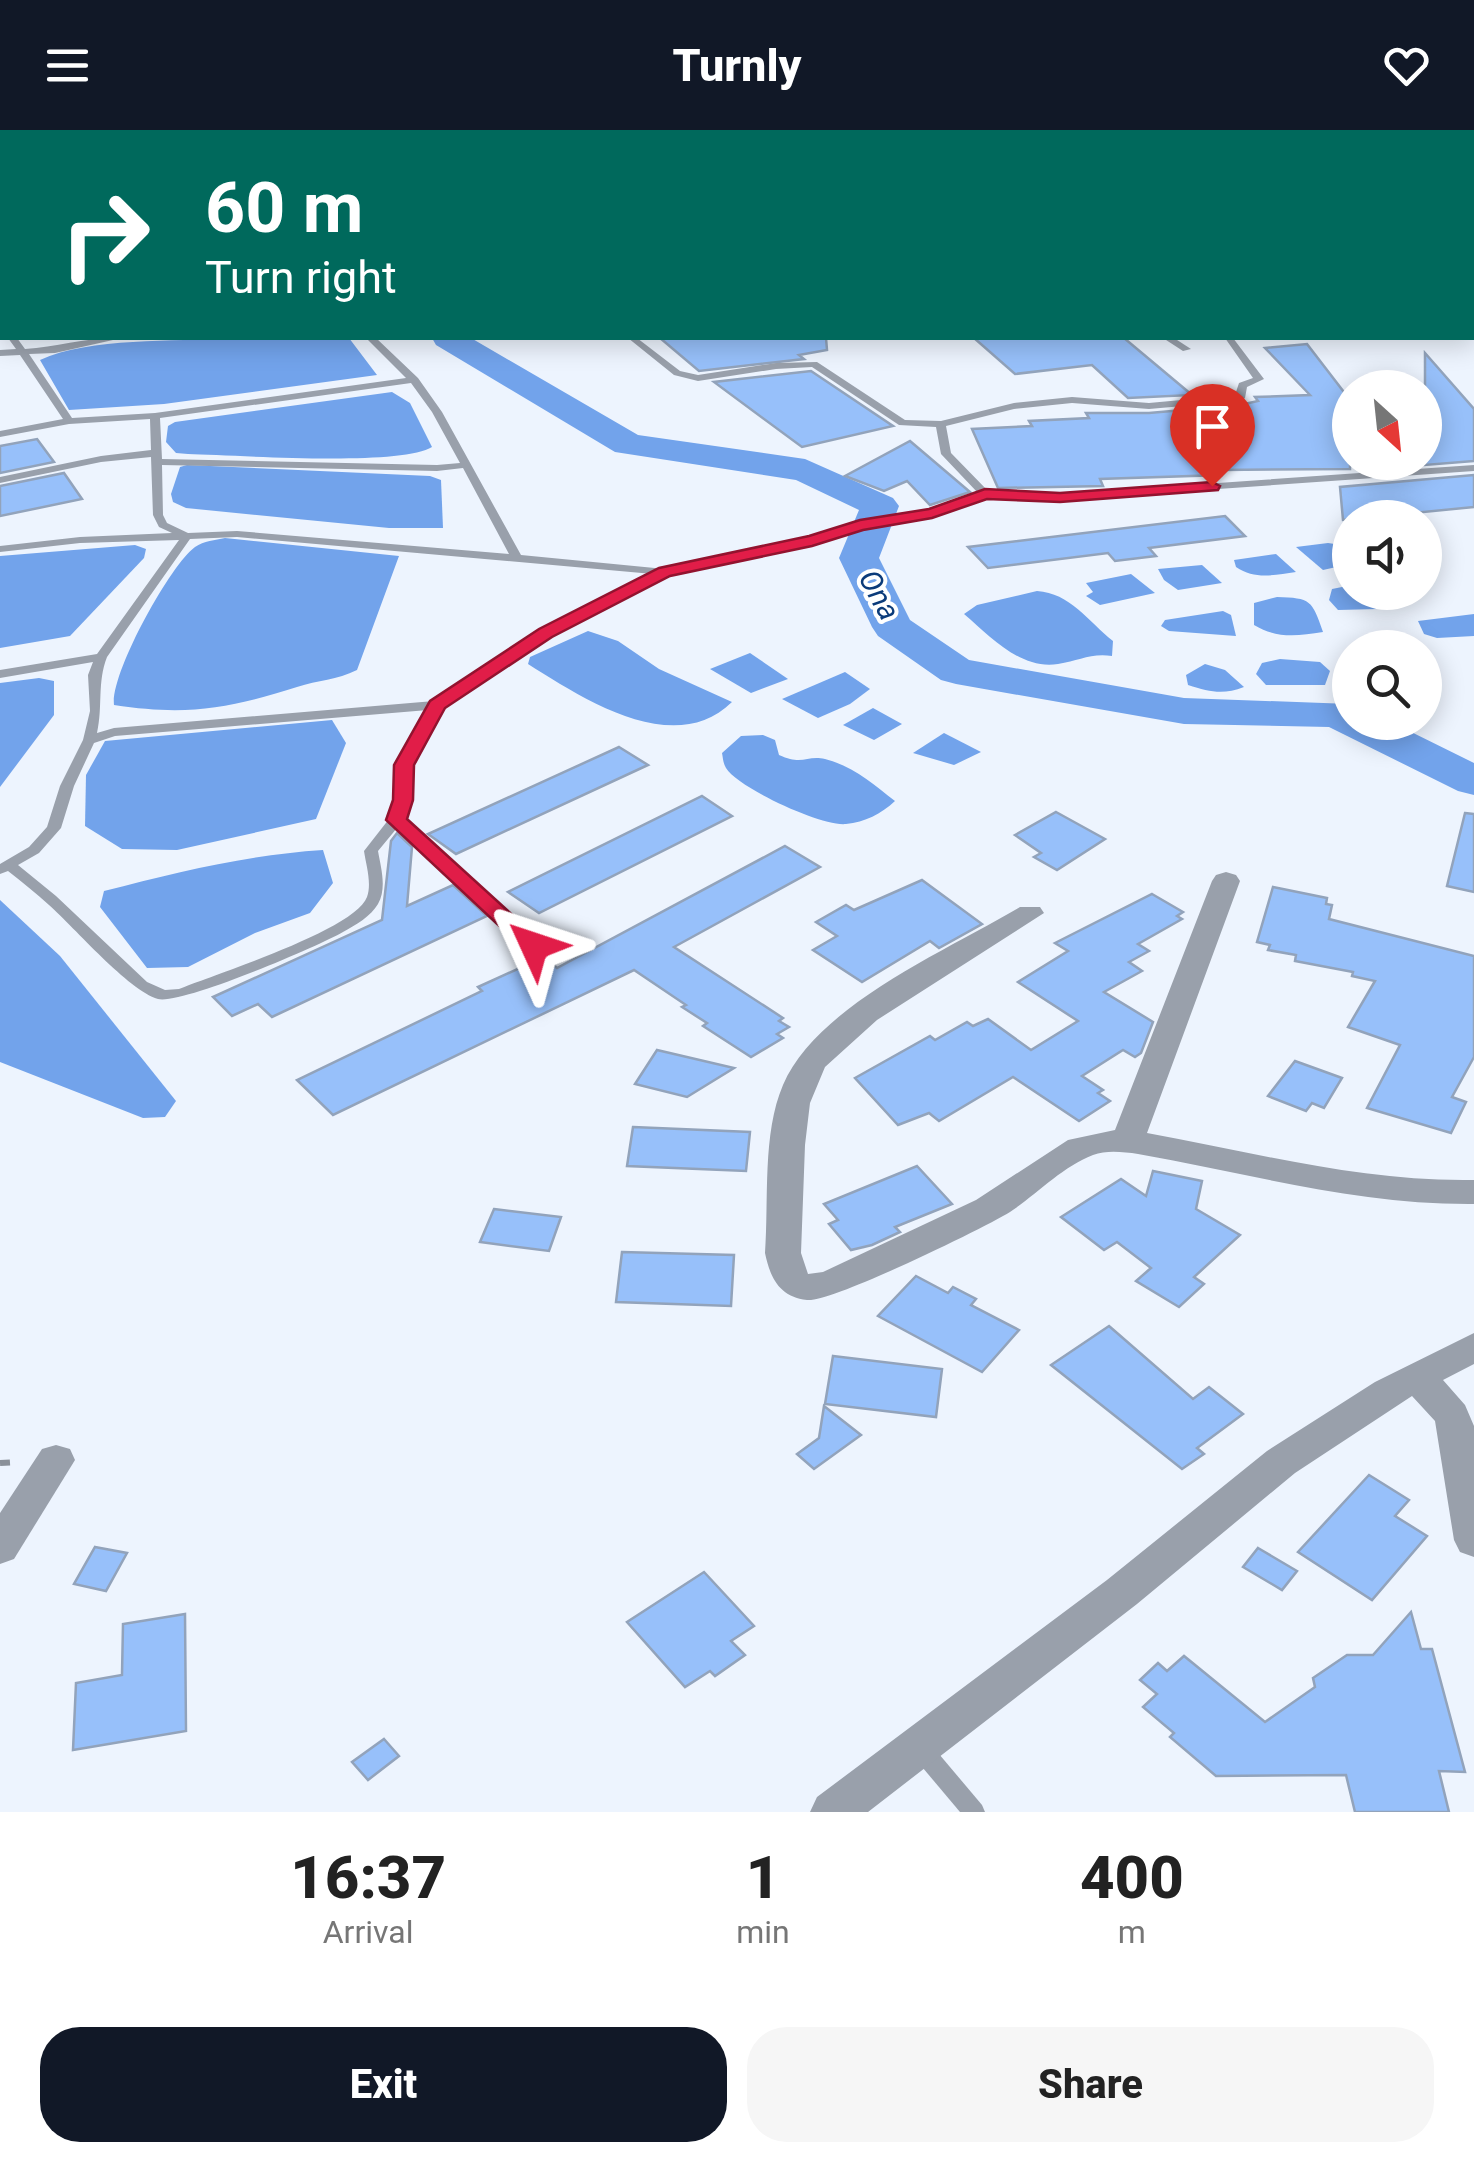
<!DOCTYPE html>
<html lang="en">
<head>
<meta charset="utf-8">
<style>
	body { margin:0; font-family:Roboto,sans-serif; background:#f6f6f6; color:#222; height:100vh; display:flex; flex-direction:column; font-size:38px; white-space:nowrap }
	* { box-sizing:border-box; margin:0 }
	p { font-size:32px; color:#767676 }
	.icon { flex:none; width:55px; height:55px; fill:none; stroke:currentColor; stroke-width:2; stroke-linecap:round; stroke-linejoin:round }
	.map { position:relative; height:1682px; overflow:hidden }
	.panel { display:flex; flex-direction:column; background:#fff; flex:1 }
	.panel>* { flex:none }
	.hud { position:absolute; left:0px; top:0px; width:1475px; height:210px; box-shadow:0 5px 25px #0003; background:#00695c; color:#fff; overflow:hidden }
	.needle { width:65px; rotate:153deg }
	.controls { position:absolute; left:1332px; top:240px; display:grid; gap:20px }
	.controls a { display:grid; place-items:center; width:110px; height:110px; border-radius:50%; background:#fff; box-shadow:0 5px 25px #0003; font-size:50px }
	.pin { position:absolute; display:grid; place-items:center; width:85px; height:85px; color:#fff; margin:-102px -42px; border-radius:50% 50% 50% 0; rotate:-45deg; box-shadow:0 0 10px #0007 }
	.pin .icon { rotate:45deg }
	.me { position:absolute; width:110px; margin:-55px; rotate:312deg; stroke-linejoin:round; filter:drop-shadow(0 0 8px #0008) }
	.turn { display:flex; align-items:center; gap:35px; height:210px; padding:0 40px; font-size:45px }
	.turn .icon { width:130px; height:130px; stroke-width:2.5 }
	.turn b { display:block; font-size:70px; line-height:85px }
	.eta { display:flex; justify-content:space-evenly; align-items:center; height:170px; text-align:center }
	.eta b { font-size:60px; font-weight:800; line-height:70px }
	.button { display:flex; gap:20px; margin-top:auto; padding:20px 40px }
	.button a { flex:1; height:115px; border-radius:40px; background:#111827; color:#fff; font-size:40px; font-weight:800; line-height:115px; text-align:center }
	.button a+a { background:#f6f6f6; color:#222 }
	header { display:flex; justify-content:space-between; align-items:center; height:130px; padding:0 40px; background:#111827; color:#fff; font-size:45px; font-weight:800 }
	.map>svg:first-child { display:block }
	.water { fill:#72a3eb }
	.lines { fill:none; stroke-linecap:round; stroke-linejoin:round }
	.river { fill:#72a3eb; fill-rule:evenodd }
	.building { fill:#97c0fa; stroke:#92a3bb; stroke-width:2.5 }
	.path { stroke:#8a9099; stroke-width:6; stroke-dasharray:10 10; stroke-linecap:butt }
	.lane { fill:#99a0ab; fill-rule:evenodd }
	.street { fill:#99a0ab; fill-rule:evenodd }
	.route { fill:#e11d48; stroke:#92132f; stroke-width:2.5 }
	.labels { text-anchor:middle; stroke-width:8; stroke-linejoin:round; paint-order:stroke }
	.far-water-label { font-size:30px; font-style:italic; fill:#0b3b7a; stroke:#fff }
</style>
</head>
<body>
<header><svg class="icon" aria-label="menu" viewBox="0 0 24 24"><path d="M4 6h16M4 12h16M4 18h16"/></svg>Turnly<svg class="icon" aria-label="heart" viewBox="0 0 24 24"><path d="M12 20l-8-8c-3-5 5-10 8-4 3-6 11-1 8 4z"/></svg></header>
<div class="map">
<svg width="1474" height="1682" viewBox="0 0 1474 1682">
	<rect width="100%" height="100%" fill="#edf4fe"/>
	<!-- water -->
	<g class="water">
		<path d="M230,208H349L377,245L164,274L69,280L40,230C90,207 175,212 230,208Z"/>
		<path d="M392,262L410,273L432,317C401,337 235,325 188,324L176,323L166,312L168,296L175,292Z"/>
		<polygon points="187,335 430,346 441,350 443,398 389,398 186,378 173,372 171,364 180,337"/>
		<path d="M225,408L399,426L357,540C337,550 318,550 297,557C228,579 186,586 114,575C110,544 170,435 195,417C204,411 215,410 225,408Z"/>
		<polygon points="1328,413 1348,416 1350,434 1323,440 1296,417"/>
		<polygon points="135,415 146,419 144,428 70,506 0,518 0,426"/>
		<path d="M1276,424L1296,442C1274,445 1255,450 1236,437L1234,430Z"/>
		<polygon points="1202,435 1222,453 1178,460 1164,450 1158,439"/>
		<polygon points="1131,444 1155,463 1100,475 1086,466 1093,462 1086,453"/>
		<polygon points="1347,456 1350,462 1369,463 1377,470 1378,479 1338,480 1329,470 1332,459"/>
		<path d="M1037,461C1070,463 1088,491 1113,511L1112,526C1090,523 1079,531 1058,534C1020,540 990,506 964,484L977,475Z"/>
		<path d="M1277,467C1311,468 1312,470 1323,502C1297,506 1278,509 1254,495V473Z"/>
		<polygon points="1223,481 1231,485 1236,506 1169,501 1161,496 1165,490"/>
		<polygon points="1474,484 1474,506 1437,508 1424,504 1418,491"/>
		<path d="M588,501L618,511L659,539L732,572C674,629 582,568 528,534L530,527Z"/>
		<polygon points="750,523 788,549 751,563 710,539"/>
		<polygon points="1280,529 1320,532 1330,541 1325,555 1266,555 1256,544 1262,533"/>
		<path d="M1205,534L1225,540L1244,557C1223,565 1210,562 1188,555L1186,545Z"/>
		<polygon points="845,542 870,559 850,574 818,588 782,569"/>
		<polygon points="39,548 54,551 54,585 0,657 0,553"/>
		<polygon points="873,578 902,594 874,610 843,595"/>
		<polygon points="332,590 346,613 316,689 177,720 122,719 85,696 86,645 105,611"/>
		<polygon points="944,603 981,622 954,635 913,623"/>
		<path d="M763,605L775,610L779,625C803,636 806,625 825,629C853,636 873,654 895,671C881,684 865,692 846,694C823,697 738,658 726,638C723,633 723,628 722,623L741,606Z"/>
		<path d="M323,720L333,753L310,783L255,803L188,837L147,838L100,777L104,761C178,742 246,725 323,720Z"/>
		<polygon points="0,770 60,826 176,971 165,987 143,988 0,932"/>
	</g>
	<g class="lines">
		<!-- river -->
		<polygon class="river" points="432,208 471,208 638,305 805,329 893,368 899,376 879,428 910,490 969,530 1184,568 1350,574 1350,592 1391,592 1474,633 1474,665 1458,661 1329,597 1184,594 956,554 941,550 878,506 872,497 839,428 859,380 796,350 615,322 436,215"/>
	</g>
	<!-- building -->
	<g class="building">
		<polygon points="660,208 826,208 827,220 799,225 804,229 699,241"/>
		<polygon points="974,208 1124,208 1192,265 1128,268 1092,235 1015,244"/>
		<polygon points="1307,214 1350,270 1350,339 1219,340 1221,345 1100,349 1103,356 998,358 972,299 1032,296 1029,291 1089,288 1086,283 1149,283 1240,275 1258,271 1255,267 1310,265 1265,218"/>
		<polygon points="1425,223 1474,279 1474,331 1425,335"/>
		<polygon points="811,241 893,296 802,317 714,252"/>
		<polygon points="37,309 54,332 0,343 0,316"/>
		<polygon points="910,311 970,362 930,375 907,351 884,361 845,346"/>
		<polygon points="64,343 82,369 0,386 0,356"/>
		<polygon points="1474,345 1474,377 1343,390 1340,357"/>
		<polygon points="1225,386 1245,406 1149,418 1156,426 1115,431 1108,423 988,438 968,417"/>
		<polygon points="619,617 648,635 456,724 428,704"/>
		<polygon points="702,666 732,686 539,783 508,762"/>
		<polygon points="1056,682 1105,709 1057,740 1034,727 1041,723 1015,705"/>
		<polygon points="1465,683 1474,684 1474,762 1447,756"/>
		<polygon points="397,703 412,717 407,776 453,755 487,786 272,887 258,874 232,886 213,867 382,790 391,711"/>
		<polygon points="785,716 820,737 674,817 783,888 779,891 789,897 777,904 783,908 751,927 703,896 707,893 682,877 686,875 634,840 333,985 297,950 482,861 478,857 544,827 557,838"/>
		<polygon points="922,750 982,794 939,818 930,811 862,852 813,820 837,806 816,792 846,775 854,780"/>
		<polygon points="1273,757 1327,768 1326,774 1332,775 1329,789 1474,826 1474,927 1452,967 1466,972 1451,1003 1367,978 1400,915 1348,897 1375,851 1352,846 1353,842 1295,831 1296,825 1268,820 1270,815 1257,812"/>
		<polygon points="1152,764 1183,782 1177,786 1182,789 1138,814 1149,821 1129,832 1142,841 1104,862 1153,892 1141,923 1135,927 1123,920 1082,946 1103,960 1098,963 1110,971 1079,991 1013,947 939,991 929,983 898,995 855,948 930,906 935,910 967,892 973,896 988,889 1031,920 1078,891 1018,852 1068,821 1055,813"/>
		<polygon points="657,920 734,938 687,967 635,954"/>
		<polygon points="1295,931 1342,948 1324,978 1312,973 1306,981 1268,966"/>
		<polygon points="633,997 750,1002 746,1041 627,1036"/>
		<polygon points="917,1036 952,1074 895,1097 900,1102 872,1115 851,1120 829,1094 838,1090 824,1074"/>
		<polygon points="1153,1041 1202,1051 1196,1079 1240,1105 1194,1147 1204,1154 1179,1177 1136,1151 1151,1138 1117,1112 1104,1120 1061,1087 1121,1049 1146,1066"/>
		<polygon points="494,1079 561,1087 549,1121 480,1112"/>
		<polygon points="622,1122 734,1125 731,1176 616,1172"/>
		<polygon points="916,1146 948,1163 953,1157 976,1169 971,1175 1019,1200 982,1242 878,1186"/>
		<polygon points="1109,1196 1193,1269 1209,1257 1243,1284 1197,1318 1204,1324 1182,1339 1051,1235"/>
		<polygon points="833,1226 942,1239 936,1287 825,1274"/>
		<polygon points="824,1276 861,1305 814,1339 797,1324 819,1308"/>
		<polygon points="1369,1345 1409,1370 1395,1386 1427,1406 1372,1470 1298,1422"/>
		<polygon points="95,1417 127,1423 106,1461 74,1454"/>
		<polygon points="1258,1418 1297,1441 1282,1460 1243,1437"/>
		<polygon points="704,1442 754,1496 731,1511 745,1525 715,1546 710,1541 685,1557 627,1492"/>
		<polygon points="1411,1482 1421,1519 1432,1519 1465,1642 1439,1641 1449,1682 1355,1682 1346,1645 1216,1646 1170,1607 1174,1603 1143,1577 1157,1564 1140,1550 1158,1533 1167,1541 1184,1526 1265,1592 1315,1557 1313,1548 1347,1525 1373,1525"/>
		<polygon points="185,1484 186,1601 73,1620 76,1553 122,1545 123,1494"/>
		<polygon points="384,1609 399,1626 368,1650 352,1632"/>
	</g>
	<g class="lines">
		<!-- path -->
		<polyline class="path" points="0,1333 18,1332"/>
		<!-- lane -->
		<g class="lane">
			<polygon points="1106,0 1115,0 1117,2 1109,2"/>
			<rect x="1472" y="62" width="2" height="4"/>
			<polygon points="0,114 2,115 2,119 0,120"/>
			<polygon points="0,144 2,145 2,162 0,161"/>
			<path d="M8,208H17L25,219C55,217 85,208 114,208L113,210L55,223L29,224L72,288L155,283L406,248L366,208H376L418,248L442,282L521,425L665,439L809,407L860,392L930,380L978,363L941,324L936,297L899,295L812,237L776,239L698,251L674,245L628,208H637L680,241L698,245L776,233L817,232L905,290L941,291L1014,273L1072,267L1149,273L1235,265L1239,253L1253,248L1225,208H1233L1264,249L1247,257L1245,268L1240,271L1149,279L1072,273L1014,279L946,296L951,323L988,361L1060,364L1474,335V341L1060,370L986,367L932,386L862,398L812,413L669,445L550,506L442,577L411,635L410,670L403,689L539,813L541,816L539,819H529L397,698L378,721C381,738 387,758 378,774C371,786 356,795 343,802C317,817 181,875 158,869C128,860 75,798 49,775C36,763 22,752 8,741L0,744V734L29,717L47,697L60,656L83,610L90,581L88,545L93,532L0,548V540L97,524L179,410L80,413L0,422V416L80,407L172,403L159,397L153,385L151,327L101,332L0,353V347L101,326L151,320L150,289L69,294L0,307V301L63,289L20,225L0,226V220L16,219ZM411,253L432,282L460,333L437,335L162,329L160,288ZM162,335L437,341L463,338L509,424L237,401L188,403L167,393L163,385ZM237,407L653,444L542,500L434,571L114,598L97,603C103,576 97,553 107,527L190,409ZM428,580L397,635L396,670L389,689L364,721C366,735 372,753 367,767C355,800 215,844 179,859L165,860L147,852L56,766L18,735L39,723L61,698L74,656L94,613L115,606Z"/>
			<polygon points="1163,208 1174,208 1191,219 1183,221"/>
			<polygon points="920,1608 928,1611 982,1675 985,1682 960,1682 912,1625 909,1618 912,1611"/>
		</g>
		<!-- street -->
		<g class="street">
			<path d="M1226,742L1236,745L1240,751L1147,1003C1257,1023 1362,1052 1474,1050V1074C1358,1075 1251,1044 1138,1024C1123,1022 1107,1020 1093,1025C1062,1037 1037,1064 1010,1082C984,1098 831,1173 807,1170C779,1167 770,1147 765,1123C769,1070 762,1004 783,955C817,875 948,820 1020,777H1040L1044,783L877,890L825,937L810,973L805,1015L801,1123L808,1144L823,1142L976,1070L1068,1010L1115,1000L1212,751L1216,745Z"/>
			<polygon points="1474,1203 1474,1234 1443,1250 1465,1275 1474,1296 1474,1427 1460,1422 1454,1410 1435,1291 1412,1266 1295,1343 1137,1474 868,1682 810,1682 817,1667 1107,1450 1267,1321 1375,1252"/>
			<polygon points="56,1315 70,1319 75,1330 14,1429 0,1434 0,1383 42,1319"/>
		</g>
	</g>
	<!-- route -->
	<polygon class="route" points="1212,352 1220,356 1218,360 1060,372 987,369 932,388 863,400 812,416 670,446 552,507 445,578 414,635 413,670 407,689 541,811 545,816 541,821 526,821 386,690 393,670 394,635 430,571 539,499 659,438 809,406 860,390 929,379 985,359 1060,363"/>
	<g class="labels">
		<!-- far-water labels -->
		<g class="far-water-label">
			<text transform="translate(879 465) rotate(61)" y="10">Ona</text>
		</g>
	</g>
</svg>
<div class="controls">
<a><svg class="needle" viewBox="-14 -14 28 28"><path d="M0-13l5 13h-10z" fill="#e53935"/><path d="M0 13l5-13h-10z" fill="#767676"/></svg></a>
<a><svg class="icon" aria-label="sound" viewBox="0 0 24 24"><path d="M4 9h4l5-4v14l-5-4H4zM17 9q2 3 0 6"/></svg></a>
<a><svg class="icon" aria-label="search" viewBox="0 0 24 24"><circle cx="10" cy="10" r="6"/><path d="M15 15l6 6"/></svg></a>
</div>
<div class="pin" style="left:1212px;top:356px;background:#d93025"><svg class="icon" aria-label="arrive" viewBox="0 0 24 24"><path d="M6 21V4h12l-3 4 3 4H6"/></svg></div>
<svg class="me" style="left:534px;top:816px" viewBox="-20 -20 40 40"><path d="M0-17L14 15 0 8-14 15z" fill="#e11d48" stroke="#fff" stroke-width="4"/></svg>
<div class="hud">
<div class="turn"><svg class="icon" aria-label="right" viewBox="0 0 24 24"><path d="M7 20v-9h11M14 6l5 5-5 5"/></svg><div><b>60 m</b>Turn right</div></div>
</div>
</div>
<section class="panel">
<div class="eta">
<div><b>16:37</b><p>Arrival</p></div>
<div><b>1</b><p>min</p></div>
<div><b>400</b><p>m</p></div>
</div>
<div class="button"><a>Exit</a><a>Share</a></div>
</section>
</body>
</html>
